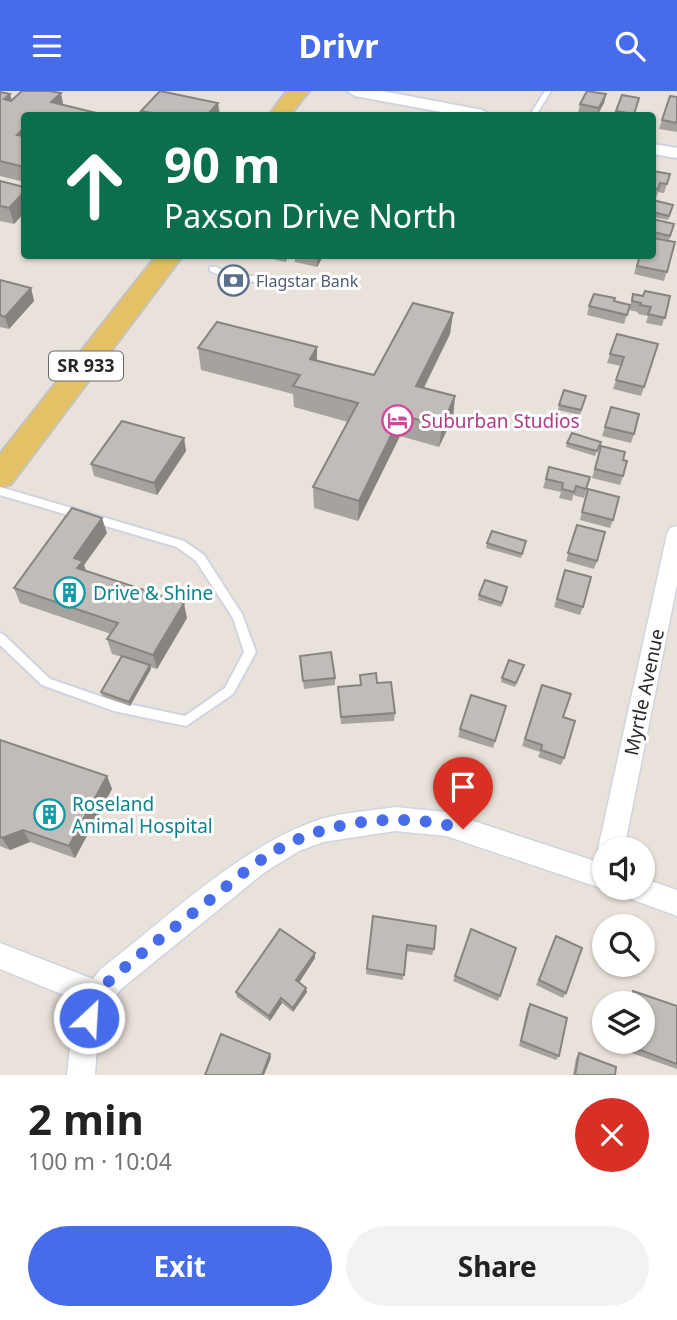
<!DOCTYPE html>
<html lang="en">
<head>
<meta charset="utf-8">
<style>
	body { margin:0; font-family:"Noto Sans",sans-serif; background:#f2f2f2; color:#222; height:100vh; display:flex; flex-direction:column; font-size:26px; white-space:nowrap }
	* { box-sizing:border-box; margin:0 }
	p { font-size:23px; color:#767676 }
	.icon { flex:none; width:38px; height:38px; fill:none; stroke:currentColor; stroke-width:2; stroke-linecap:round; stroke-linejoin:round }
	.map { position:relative; height:984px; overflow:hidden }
	.drawer { display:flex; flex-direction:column; background:#fff; flex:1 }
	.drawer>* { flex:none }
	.banner { position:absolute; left:21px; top:21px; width:635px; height:147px; border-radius:7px; box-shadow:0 2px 5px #0004; background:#0b6e4f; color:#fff; overflow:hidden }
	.controls { position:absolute; left:592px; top:746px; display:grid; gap:14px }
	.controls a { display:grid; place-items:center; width:63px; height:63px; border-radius:50%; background:#fff; box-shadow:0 2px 5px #0004; font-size:35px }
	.pin { position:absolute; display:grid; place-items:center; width:60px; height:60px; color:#fff; margin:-72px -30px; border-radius:50% 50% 50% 0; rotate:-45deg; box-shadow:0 0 7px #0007 }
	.pin .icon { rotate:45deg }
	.me { position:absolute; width:77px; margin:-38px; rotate:25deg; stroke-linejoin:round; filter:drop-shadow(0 0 5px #0008) }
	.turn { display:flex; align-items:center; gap:24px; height:147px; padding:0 28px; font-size:32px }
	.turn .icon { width:91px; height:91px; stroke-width:2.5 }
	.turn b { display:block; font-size:49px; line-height:60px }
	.round { display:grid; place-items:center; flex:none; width:74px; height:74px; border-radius:37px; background:#f2f2f2 }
	.headline { display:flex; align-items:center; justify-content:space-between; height:119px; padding:0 28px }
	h1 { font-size:42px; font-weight:700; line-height:52px }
	.cta { display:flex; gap:14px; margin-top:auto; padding:14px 28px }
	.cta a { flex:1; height:80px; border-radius:42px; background:#466cea; color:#fff; font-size:28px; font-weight:700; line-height:80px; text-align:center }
	.cta a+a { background:#f2f2f2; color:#222 }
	header { display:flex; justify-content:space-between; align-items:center; height:91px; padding:0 28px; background:#466cea; color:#fff; font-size:32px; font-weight:700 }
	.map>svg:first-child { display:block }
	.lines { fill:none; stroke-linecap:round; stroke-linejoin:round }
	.service-casing { stroke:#d0d4e0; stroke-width:4 }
	.minor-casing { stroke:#d0d4e0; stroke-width:3 }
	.tertiary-casing { stroke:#d0d4e0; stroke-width:4 }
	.primary-casing { stroke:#c3c3c3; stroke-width:4 }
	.service { fill:#fff; fill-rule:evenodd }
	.minor { fill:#fff; fill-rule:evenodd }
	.tertiary { fill:#fff; fill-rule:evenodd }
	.primary { fill:#e4c164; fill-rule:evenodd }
	.wall { fill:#a6a29d }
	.shaded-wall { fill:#878480 }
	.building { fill:#c1bcb7; stroke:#878480; stroke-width:2 }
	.route { stroke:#466cea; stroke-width:12; stroke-dasharray:0 21.6 }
	.labels { text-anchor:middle; stroke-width:6; stroke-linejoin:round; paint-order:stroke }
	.far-service-label { font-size:16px; fill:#4e5e75; stroke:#fff; text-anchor:start }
	.shield { fill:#fff; stroke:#686868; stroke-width:2 }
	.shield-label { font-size:18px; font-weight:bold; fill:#282828 }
	.hotel-label { font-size:19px; fill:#b23c85; stroke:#fff; text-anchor:start }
	.culture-label { font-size:19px; fill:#0d838f; stroke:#fff; text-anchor:start }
	.street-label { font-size:19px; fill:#282828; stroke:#fff }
</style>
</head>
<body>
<header><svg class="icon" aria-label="menu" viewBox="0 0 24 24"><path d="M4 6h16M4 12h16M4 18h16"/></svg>Drivr<svg class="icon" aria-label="search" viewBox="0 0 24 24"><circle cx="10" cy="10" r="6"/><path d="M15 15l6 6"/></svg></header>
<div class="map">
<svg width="677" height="984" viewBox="0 0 677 984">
	<rect width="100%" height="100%" fill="#e9e2da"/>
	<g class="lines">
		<defs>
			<g id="service">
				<polygon points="545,0 551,0 536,24 530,24"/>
				<polygon points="210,176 216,176 235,185 234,187 228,187 210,180"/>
				<polygon points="241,184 262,186 266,189 262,192 238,189 237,187"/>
				<polygon points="0,396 184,450 204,464 242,523 256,561 233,603 186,635 114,620 42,594 0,554 0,542 4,544 50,588 114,610 185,625 225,597 244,561 233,527 196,470 177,456 0,404"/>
			</g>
			<g id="minor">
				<polygon points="677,435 677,493 624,758 604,758 604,767 598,758 667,443 670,437"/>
				<path d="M395,716L446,721L604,773V796H610L604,798L446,745L395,740L323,751L299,760L265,781L121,898C100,923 97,952 95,984H67L71,945L81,911L0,878V852L93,888L101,878C166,828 243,753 321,728C344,721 371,720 395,716Z"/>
				<polygon points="642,787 677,799 677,825 623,805 619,796 642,796"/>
			</g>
			<g id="tertiary">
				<polygon points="347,0 382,0 482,19 491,24 458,24 355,5"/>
				<polygon points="653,53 677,57 677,67 653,63"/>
			</g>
			<g id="primary">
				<polygon points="287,0 309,0 290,24 269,24"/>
				<polygon points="157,164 183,164 11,393 0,396 0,363"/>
			</g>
		</defs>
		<!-- service casing -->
		<use href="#service" class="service-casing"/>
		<!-- minor casing -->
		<use href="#minor" class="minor-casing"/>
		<!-- tertiary casing -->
		<use href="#tertiary" class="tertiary-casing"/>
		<!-- primary casing -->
		<use href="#primary" class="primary-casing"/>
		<!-- service -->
		<use href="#service" class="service"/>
		<!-- minor -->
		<use href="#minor" class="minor"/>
		<!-- tertiary -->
		<use href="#tertiary" class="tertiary"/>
		<!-- primary -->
		<use href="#primary" class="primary"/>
	</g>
	<!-- wall -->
	<g class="wall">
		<polygon points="0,1 10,3 12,10 24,24 24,91 0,85"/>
		<polygon points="606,3 604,12 598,24 578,22 580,13"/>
		<polygon points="677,6 677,41 659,38 662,29"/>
		<polygon points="639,7 634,24 615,24 616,20"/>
		<polygon points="141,20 219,24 142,24"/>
		<polygon points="653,80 670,83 664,102 658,101 656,107 653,106"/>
		<polygon points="0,90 24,96 24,122 14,133 0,130"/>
		<polygon points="653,111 673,114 668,129 653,126"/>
		<polygon points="653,128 674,133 669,149 653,146"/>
		<polygon points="675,151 664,190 634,183 638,168 620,164 653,164"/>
		<polygon points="255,164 324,164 317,176 295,171 295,166 289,165 285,171"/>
		<polygon points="243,184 235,195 226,193 225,188"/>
		<polygon points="0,189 31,197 34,210 9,238 0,236"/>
		<polygon points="633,203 643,205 670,205 662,235 646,232 648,225 638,223 638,221 629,219"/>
		<polygon points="614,210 630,214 624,233 587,224 589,215"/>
		<polygon points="453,222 450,243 424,297 455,305 453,326 439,356 400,345 358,430 314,417 313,396 348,331 294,316 293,303 201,279 198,257 317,256 317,269 374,284"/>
		<polygon points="658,253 641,305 613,298 621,275 607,272 610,263"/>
		<polygon points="586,305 580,324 558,319 559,314"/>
		<polygon points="611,316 634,343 631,352 602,345"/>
		<polygon points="184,347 186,360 157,404 94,385 91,373"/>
		<polygon points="601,351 595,365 566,356 567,352"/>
		<polygon points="601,355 623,369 623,385 620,394 592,387"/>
		<polygon points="549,376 590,386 584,407 573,404 572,410 559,407 561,401 543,397"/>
		<polygon points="588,398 613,429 610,437 580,429"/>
		<polygon points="577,434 597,470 594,478 566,470"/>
		<polygon points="107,442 84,474 86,480 187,527 157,578 150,576 151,578 130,615 102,605 101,601 122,566 112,563 107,548 111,543 20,512 14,497"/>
		<polygon points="526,450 521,467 486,457 487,452"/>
		<polygon points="565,479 583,516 580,524 554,516"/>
		<polygon points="507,500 501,516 478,509 479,504"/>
		<polygon points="300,565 335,587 335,594 304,598"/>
		<polygon points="522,578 515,596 501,591 502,587"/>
		<polygon points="360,584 377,592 395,622 394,630 341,633 338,596 360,594"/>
		<polygon points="542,594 563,626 564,667 561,674 538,666 540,661 522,655"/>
		<polygon points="506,615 493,657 458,646 460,638"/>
		<polygon points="0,649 107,685 112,698 75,767 30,751 10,759 0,755"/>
		<polygon points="373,825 434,858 432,864 406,860 403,889 366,883"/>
		<polygon points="471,838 500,905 498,910 453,890"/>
		<polygon points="556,845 566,902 563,907 536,894"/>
		<polygon points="315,862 315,867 299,891 307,901 293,921 282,912 270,930 237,906 236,901"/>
		<polygon points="633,900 677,915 677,978 620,958 621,950 642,950 642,912 628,912 629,904"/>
		<polygon points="530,913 559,965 556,969 519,955 527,918"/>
		<polygon points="579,962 615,984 573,984 576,967"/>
	</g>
	<!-- shaded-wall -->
	<g class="shaded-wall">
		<polygon points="61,2 64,18 51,11"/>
		<polygon points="10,3 14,19 4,8"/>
		<polygon points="606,3 604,12 597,24 599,17"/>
		<polygon points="218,12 220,24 207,24"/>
		<polygon points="24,37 24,57 17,44"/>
		<polygon points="24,101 24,122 14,133 9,117"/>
		<polygon points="285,164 289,165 285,171"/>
		<polygon points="317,164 324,164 317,176"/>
		<polygon points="243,179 243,184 235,195 235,191"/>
		<polygon points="31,197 34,210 9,238 5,226"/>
		<polygon points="453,222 450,243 414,316 416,295"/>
		<polygon points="317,256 317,278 310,268"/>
		<polygon points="455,305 453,326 439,356 442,335"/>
		<polygon points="401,324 400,345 358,430 359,410"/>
		<polygon points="184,347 186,360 157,404 154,392"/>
		<polygon points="102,427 107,442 84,474 88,485 82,492 74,467"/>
		<polygon points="184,512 187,527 157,578 153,564"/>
		<polygon points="150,574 151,578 130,615 129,611"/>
		<polygon points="107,685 112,698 75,767 69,755"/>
		<polygon points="23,739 30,751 10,759 2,747"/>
		<polygon points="315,862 315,867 297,895 296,889"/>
		<polygon points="306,897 307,901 293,921 293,917"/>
		<polygon points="281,907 282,912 270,930 269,925"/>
		<polygon points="270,963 271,967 264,984 262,984"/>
	</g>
	<!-- building -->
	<g class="building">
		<polygon points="22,0 49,0 61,2 51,11 101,23 100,24 24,24 24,37 17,44 24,45 24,76 0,70 0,1 10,3 4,8 11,10"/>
		<polygon points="160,0 218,12 207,24 163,24 141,20"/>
		<polygon points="587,0 606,3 599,17 580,13"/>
		<polygon points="622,4 639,7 634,23 616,20"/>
		<polygon points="670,5 677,6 677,32 662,29"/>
		<polygon points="653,80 670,83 667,93 660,92 658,98 653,97"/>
		<polygon points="0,90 24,96 24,101 9,117 0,115"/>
		<polygon points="653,109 673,114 669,125 653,121"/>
		<polygon points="653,128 674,133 670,145 653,141"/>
		<polygon points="653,147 675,151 667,181 637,175 640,164 653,164"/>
		<polygon points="234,177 243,179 235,191 225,188"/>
		<polygon points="0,189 31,197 5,226 0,224"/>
		<polygon points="645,200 670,205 665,227 648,223 651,216 640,214 641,212 632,210 633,203 643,205"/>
		<polygon points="594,203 615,207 614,210 630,214 627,224 589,215"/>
		<polygon points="413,212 453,222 416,295 455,305 442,335 401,324 359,410 313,396 358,312 293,295 300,284 198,257 217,231 317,256 310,268 374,284"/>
		<polygon points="617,243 658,253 644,296 616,289 624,266 610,263"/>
		<polygon points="564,299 586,305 581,319 559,314"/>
		<polygon points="611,316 639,323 634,343 605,336"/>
		<polygon points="122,330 184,347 154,392 91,373"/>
		<polygon points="572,342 601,351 597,360 567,352"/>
		<polygon points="601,355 625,361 623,369 627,370 623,385 595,378"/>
		<polygon points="549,376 590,386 586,398 576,395 574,401 562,398 563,392 546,388"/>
		<polygon points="588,398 619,406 613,429 582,421"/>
		<polygon points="72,417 102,427 74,467 83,470 77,477 184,512 153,564 107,548 118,532 14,497"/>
		<polygon points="577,434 605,441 597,470 568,462"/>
		<polygon points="492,440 526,450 522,463 487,452"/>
		<polygon points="565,479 591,486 583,516 557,508"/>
		<polygon points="485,489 507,496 502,512 479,504"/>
		<polygon points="331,561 335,587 303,590 300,565"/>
		<polygon points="122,565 150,574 129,611 101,601"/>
		<polygon points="509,569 524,574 516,592 502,587"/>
		<polygon points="376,582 377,592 391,591 395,622 341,626 338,596 361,594 360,584"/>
		<polygon points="542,594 571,603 563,626 575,630 564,667 541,659 542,654 525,648"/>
		<polygon points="471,604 506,615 495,650 460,638"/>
		<polygon points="0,649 107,685 69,755 23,739 2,747 0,746"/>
		<polygon points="373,825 436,835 434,858 407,854 404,884 367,878"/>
		<polygon points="280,838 315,862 296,889 306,897 293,917 281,907 269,925 236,901"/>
		<polygon points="471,838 516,857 500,905 455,885"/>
		<polygon points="556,845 582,857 566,902 539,889"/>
		<polygon points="633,900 677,915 677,973 624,953 625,950 642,950 642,912 631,912"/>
		<polygon points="530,913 567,927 559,965 521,950"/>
		<polygon points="221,943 270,963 262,984 205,984"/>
		<polygon points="579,962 616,976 615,984 575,984"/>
	</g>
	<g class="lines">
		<!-- route -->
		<path class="route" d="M89,927L96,903L111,888C145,859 180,832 216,804C239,785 263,765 290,752C342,727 408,722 463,738"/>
	</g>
	<!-- icons -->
	<defs>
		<symbol id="bank-ring" viewBox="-11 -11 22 22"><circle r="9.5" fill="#fff" stroke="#5c6f8a" stroke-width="1.5"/><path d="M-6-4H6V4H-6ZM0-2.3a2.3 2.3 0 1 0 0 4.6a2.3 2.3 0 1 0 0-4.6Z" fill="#5c6f8a"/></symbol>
		<symbol id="hotel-ring" viewBox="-11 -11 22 22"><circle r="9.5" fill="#fff" stroke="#d1479c" stroke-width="1.5"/><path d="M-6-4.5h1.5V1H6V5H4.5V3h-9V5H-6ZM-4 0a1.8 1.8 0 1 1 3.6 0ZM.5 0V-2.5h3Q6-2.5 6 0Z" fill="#d1479c"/></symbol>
		<symbol id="building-ring" viewBox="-11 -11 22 22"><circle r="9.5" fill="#fff" stroke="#0f9aa8" stroke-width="1.5"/><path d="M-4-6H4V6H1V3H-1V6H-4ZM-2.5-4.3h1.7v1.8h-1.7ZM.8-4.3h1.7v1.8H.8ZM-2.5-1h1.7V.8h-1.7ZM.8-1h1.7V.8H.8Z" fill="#0f9aa8"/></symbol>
	</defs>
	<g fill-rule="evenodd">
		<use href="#bank-ring" x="216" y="172" width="35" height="35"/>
		<use href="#hotel-ring" x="380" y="312" width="35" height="35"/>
		<use href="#building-ring" x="52" y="484" width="35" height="35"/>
		<use href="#building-ring" x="32" y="706" width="35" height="35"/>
	</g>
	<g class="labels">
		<!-- far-service labels -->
		<g class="far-service-label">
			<text x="256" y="196">Flagstar Bank</text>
		</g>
		<!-- shield labels -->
		<rect class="shield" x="49" y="260.5" width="74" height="29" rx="5"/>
		<g class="shield-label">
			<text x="86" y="281">SR 933</text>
		</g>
		<!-- hotel labels -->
		<g class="hotel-label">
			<text x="421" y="337">Suburban Studios</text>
		</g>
		<!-- culture labels -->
		<g class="culture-label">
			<text x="93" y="509">Drive &amp; Shine</text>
			<text x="72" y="720">Roseland<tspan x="72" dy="22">Animal Hospital</tspan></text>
		</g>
		<!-- street labels -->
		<g class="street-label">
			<text transform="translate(644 601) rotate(-78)" y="7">Myrtle Avenue</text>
		</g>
	</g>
</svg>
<div class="controls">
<a><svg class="icon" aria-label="sound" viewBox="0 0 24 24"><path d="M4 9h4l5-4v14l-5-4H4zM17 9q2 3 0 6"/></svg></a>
<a><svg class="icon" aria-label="search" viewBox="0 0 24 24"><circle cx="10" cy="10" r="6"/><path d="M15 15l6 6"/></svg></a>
<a><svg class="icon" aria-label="layers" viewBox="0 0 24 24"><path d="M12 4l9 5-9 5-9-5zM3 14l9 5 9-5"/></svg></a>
</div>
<div class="pin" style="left:463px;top:738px;background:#d93025"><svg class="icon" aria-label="arrive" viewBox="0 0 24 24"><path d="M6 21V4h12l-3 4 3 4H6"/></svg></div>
<svg class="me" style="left:89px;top:927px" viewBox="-20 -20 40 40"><circle r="17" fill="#466cea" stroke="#fff" stroke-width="3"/><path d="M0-11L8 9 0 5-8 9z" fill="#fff"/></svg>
<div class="banner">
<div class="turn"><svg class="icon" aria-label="ahead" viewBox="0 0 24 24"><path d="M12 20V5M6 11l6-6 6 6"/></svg><div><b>90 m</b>Paxson Drive North</div></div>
</div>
</div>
<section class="drawer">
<div class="headline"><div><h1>2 min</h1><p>100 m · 10:04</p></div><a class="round" style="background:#d93025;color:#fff"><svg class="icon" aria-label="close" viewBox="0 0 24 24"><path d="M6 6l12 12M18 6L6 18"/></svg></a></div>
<div class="cta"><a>Exit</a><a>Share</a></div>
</section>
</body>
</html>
